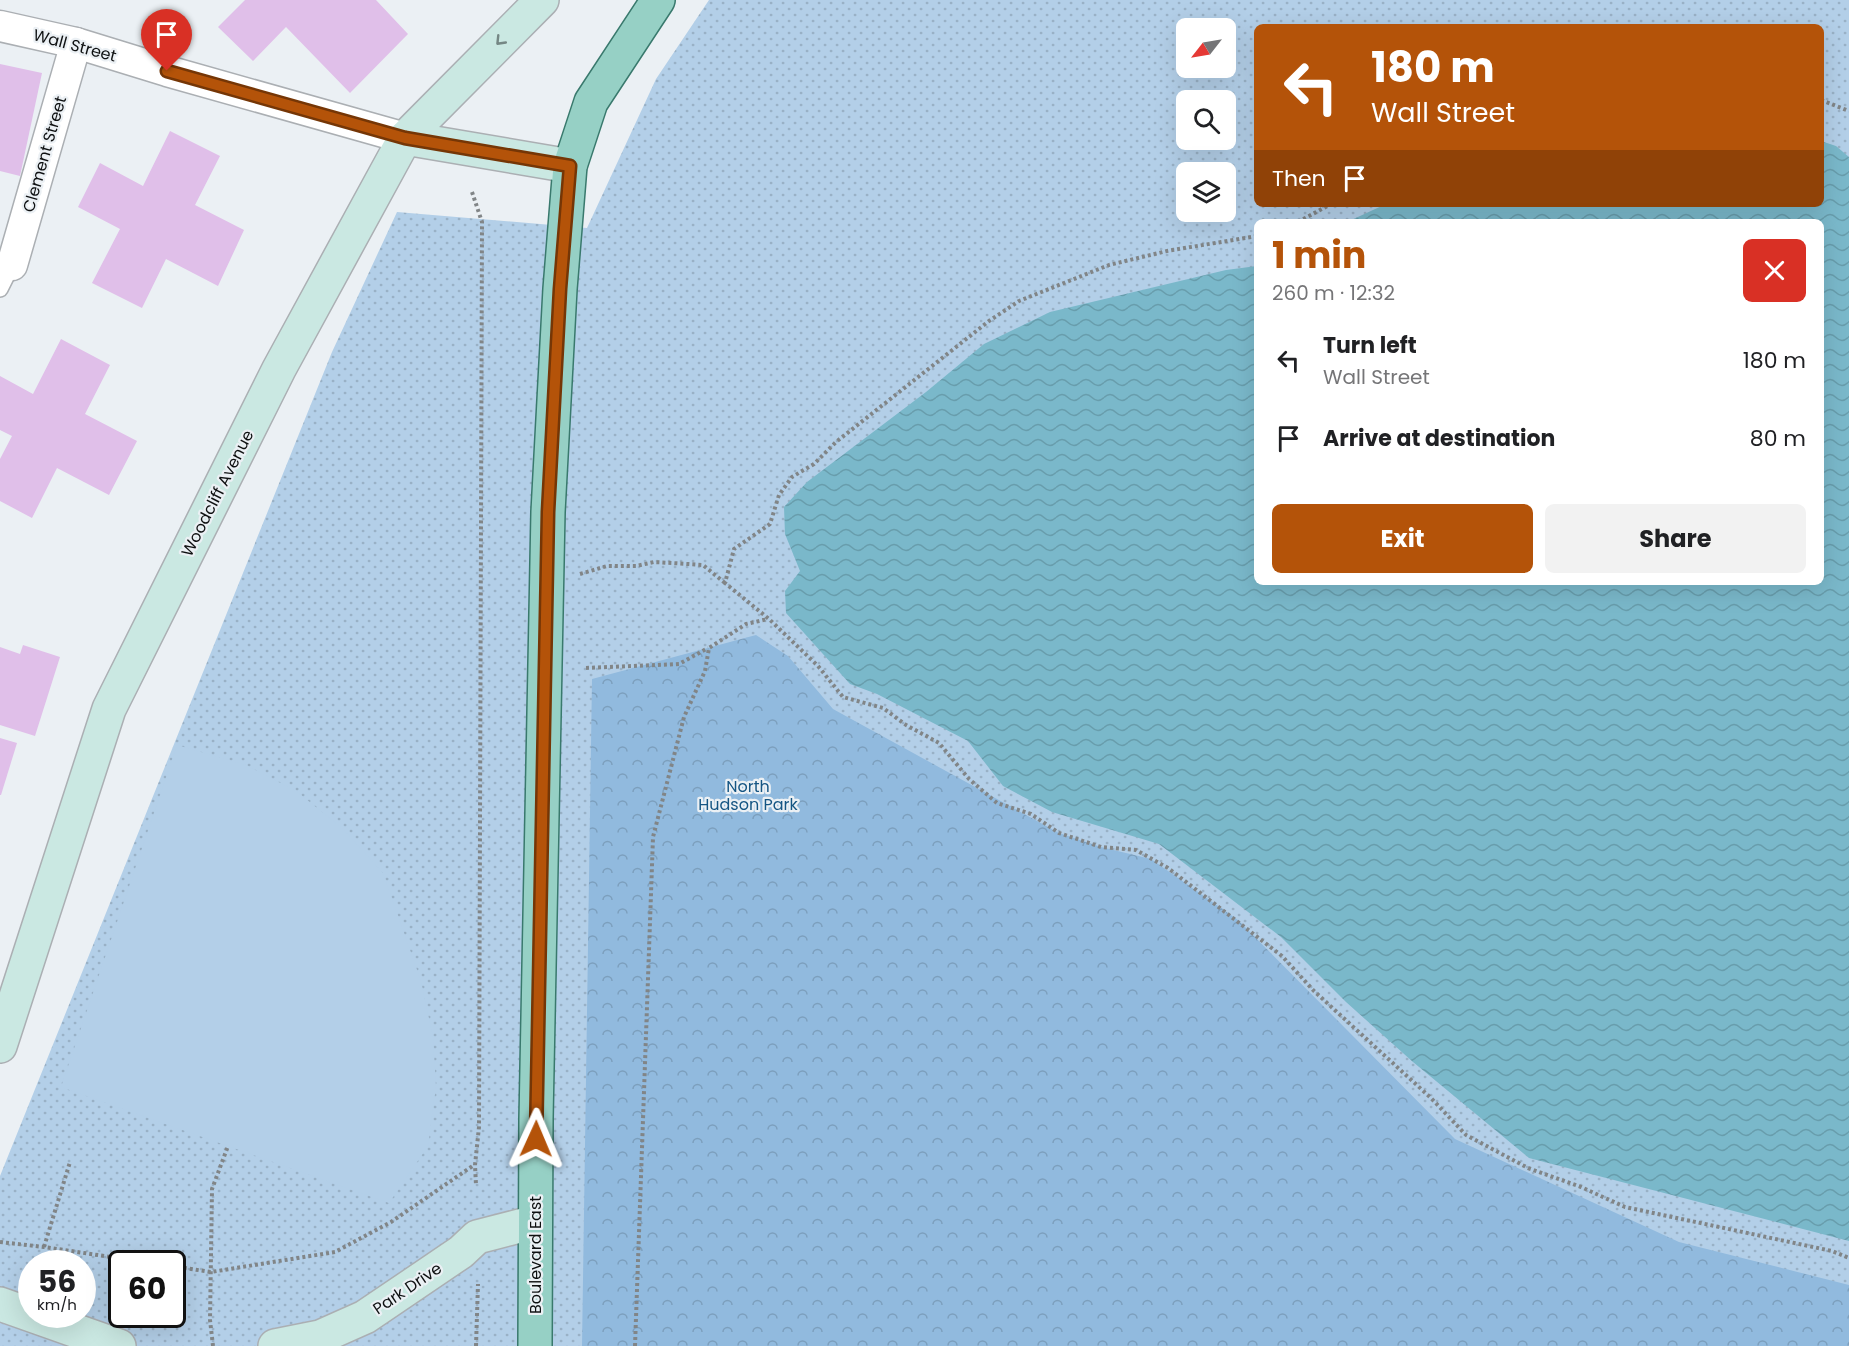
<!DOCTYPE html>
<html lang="en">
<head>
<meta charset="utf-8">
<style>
	body { margin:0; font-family:Poppins,sans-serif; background:#f2f2f2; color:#202124; height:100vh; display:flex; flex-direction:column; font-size:22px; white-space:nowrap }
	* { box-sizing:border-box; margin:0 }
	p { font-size:20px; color:#757577 }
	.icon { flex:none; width:33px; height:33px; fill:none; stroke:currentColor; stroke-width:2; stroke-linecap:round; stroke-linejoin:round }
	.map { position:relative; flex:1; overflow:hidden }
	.sheet { position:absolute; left:1254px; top:219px; width:570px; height:366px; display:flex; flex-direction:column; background:#fff; border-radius:9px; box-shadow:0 6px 24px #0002 }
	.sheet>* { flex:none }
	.guide { position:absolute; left:1254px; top:24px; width:570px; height:183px; border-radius:9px; box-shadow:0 6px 24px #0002; background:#b45309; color:#fff; overflow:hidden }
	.needle { width:39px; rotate:239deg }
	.buttons { position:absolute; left:1176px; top:18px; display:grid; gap:12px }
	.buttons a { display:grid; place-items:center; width:60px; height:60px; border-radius:9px; background:#fff; box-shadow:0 6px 24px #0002; font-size:30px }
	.speed { position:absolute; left:18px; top:1250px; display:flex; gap:12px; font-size:30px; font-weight:700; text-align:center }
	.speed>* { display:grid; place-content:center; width:78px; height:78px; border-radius:50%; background:#fff; box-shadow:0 6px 24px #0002; line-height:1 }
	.speed small { font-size:15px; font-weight:400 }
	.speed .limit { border:3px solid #111; border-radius:9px; background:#fff; color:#111 }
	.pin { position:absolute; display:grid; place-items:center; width:51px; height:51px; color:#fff; margin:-62px -26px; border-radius:50% 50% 50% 0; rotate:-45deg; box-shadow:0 0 6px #0007 }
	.pin .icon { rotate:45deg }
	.me { position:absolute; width:66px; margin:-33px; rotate:1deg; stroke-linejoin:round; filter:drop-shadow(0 0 4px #0008) }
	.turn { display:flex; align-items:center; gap:21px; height:126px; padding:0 18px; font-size:27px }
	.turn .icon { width:78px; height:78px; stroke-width:2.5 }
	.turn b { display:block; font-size:42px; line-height:51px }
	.then { display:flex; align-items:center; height:57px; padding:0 18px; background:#0003; gap:12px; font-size:22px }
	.round { display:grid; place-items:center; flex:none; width:63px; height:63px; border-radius:9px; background:#f2f2f2 }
	.overview { display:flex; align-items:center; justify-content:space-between; height:102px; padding:0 18px }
	h1 { font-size:36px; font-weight:700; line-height:45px; color:#b45309 }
	.action { display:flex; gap:12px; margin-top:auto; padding:12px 18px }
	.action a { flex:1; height:69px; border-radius:9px; background:#b45309; color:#fff; font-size:24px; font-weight:700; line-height:69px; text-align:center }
	.action a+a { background:#f2f2f2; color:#202124 }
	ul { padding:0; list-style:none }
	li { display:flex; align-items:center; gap:18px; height:78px; padding:0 18px }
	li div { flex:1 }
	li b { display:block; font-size:22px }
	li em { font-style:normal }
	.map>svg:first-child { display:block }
	.green { fill:url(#green-dots); fill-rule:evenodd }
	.forest { fill:url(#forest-crowns) }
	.pitch { fill:#b3cfe8 }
	.water { fill:url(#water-waves) }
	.building { fill:#e0bfe9 }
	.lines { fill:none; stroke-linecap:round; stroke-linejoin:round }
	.lane-casing { stroke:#abafb3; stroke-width:18 }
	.street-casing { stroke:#abafb3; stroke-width:33 }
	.secondary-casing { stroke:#abafb3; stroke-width:36 }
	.primary-casing { stroke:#39796d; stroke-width:36 }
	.path { stroke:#818587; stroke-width:4; stroke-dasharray:3 3; stroke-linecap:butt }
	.lane { stroke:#fff; stroke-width:15 }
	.street { stroke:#fff; stroke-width:30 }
	.secondary { stroke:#cae8e2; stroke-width:33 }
	.primary { stroke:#96d0c5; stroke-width:33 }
	.oneway { stroke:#758784 }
	.route-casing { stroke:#753606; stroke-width:15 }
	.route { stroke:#b45309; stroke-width:10 }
	.labels { text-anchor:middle; stroke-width:4.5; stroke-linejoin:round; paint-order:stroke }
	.street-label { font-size:16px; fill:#0e1011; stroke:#ebf0f4 }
	.park-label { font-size:16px; fill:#155583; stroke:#ebf0f4 }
</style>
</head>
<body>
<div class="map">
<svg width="1849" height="1346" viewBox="0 0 1849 1346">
	<defs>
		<pattern id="green-dots" width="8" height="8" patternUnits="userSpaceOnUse" patternTransform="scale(1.5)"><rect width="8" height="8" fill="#b3cfe8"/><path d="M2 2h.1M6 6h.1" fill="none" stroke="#99b1c6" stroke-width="1.8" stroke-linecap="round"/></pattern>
		<pattern id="forest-crowns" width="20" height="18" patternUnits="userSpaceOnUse" patternTransform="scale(1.5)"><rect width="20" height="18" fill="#91bade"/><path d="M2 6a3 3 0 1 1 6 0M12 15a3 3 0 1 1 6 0" fill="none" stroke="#7c9fbd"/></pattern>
		<pattern id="water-waves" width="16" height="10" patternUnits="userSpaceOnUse" patternTransform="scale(1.5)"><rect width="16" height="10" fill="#7ab8ca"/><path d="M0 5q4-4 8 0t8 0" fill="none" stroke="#689dac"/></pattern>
	</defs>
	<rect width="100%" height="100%" fill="#ebf0f4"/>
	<!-- green -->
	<path class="green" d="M709,0H1849V1346H0V1176L332,352L397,212L587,228L656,79ZM1257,27H1821V204H1257ZM1186,28H1226V68H1186ZM1186,100H1226V140H1186ZM1186,172H1226V212H1186ZM1257,222H1821V582H1257ZM32,1263H82V1314H32ZM122,1263H172V1314H122Z"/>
	<!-- forest -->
	<polygon class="forest" points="756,635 788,656 833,709 1059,833 1101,847 1151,859 1238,920 1455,1139 1679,1242 1849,1285 1849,1346 582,1346 592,679"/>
	<!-- pitch -->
	<polygon class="pitch" points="177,745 246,765 296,791 342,828 383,873 421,981 433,1037 436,1087 428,1146 389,1203 61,1087"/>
	<!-- water -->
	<polygon class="water" points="1821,141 1836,146 1849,157 1849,1241 1529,1158 1413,1062 1346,1002 1281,937 1159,844 1052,812 1003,786 968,741 877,694 850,684 786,613 785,591 800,571 785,534 784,507 807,482 926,392 984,344 1050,312 1226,270 1257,266 1257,582 1821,582 1821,222 1347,222 1386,204 1821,204"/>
	<!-- building -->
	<g class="building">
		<polygon points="245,0 376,0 408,34 350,93 286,27 253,61 218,27"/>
		<polygon points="0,64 42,73 20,176 0,171"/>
		<polygon points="170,131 220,156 195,205 244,230 218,286 166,259 142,308 92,283 120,229 78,207 100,163 143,186"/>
		<polygon points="61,339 110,365 85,414 137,441 109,495 57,468 32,518 0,501 0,459 12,436 0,430 0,376 33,394"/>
		<polygon points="23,645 60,657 35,736 0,725 0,647 20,654"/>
		<polygon points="0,738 17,743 1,795 0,795"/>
	</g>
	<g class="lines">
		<defs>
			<polyline id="lane" points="0,289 12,265 5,264"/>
			<g id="street">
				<polyline points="0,26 76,43 167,71 405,138"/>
				<polyline points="12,265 76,43"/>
			</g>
			<g id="secondary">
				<polyline points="405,138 570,166"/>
				<polyline points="0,1046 109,709 279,369 405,138 542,0"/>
				<polyline points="0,1304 119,1346"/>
				<polyline points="275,1346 320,1337 365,1317 461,1252 477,1237 535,1222"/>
			</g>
			<polyline id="primary" points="535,1346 536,1119 548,512 560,289 570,166 591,102 658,0"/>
		</defs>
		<!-- lane casing -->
		<use href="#lane" class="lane-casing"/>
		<!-- street casing -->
		<use href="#street" class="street-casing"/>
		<!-- secondary casing -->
		<use href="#secondary" class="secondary-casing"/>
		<!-- primary casing -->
		<use href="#primary" class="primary-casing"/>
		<!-- path -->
		<g class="path">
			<polyline points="1821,100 1849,111"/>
			<polyline points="472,192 482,222 479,1127 475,1165 476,1185"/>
			<polyline points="1298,222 1331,204"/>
			<polyline points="1257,236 1167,251 1109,265 1019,301 989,321 836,442 814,464 792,477 779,495 770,524 734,549 725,583 769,619 818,666 843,697 883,708 906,725 939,743 969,779 997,803 1031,814 1059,833 1101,847 1136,850 1168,868 1282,956 1314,991 1431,1098 1466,1135 1528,1168 1581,1187 1625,1207 1832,1251 1849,1258"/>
			<polyline points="580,574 607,566 636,566 654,562 672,563 703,565 725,583"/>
			<polyline points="586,668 679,664 708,648"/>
			<polyline points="0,1242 44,1247 151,1263"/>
			<polyline points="44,1247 70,1162"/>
			<polyline points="172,1266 211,1272 335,1252 391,1222 474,1165"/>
			<polyline points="213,1346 210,1320 212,1189 228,1146"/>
			<polyline points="476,1346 478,1284"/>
			<polyline points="635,1346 653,837 684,717 705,671 709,648 746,624 768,619"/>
		</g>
		<!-- lane -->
		<use href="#lane" class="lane"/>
		<!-- street -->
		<use href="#street" class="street"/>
		<!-- secondary -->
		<use href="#secondary" class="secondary"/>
		<!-- primary -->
		<use href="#primary" class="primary"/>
	</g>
	<!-- one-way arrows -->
	<defs><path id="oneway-chevron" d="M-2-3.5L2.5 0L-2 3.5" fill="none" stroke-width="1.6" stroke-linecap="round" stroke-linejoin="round" transform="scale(1.5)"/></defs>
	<use class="oneway" href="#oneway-chevron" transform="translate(500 41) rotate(134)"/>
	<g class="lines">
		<defs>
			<polyline id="route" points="167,71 405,138 570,166 560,289 548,512 536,1139"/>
		</defs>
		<!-- route casing -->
		<use href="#route" class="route-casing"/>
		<!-- route -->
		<use href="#route" class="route"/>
	</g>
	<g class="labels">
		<!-- street labels -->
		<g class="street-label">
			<text transform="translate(75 45) rotate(15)" y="6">Wall Street</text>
			<text transform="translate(44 154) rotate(-74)" y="6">Clement Street</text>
			<text transform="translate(217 493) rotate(-63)" y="6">Woodcliff Avenue</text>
			<text transform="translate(535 1255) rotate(-90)" y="6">Boulevard East</text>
			<text transform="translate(407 1288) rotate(-34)" y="6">Park Drive</text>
		</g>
		<!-- park labels -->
		<g class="park-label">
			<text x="748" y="792">North<tspan x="748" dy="18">Hudson Park</tspan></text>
		</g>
	</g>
</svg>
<div class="buttons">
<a><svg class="needle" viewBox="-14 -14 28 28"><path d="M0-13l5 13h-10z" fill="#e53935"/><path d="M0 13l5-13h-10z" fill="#757577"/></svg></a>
<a><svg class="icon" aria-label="search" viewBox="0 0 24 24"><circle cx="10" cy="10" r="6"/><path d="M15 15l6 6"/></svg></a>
<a><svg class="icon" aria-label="layers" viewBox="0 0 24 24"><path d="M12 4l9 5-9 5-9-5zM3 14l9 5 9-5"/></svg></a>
</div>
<div class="speed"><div>56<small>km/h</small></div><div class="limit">60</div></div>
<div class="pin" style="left:167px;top:71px;background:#d93025"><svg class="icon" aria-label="arrive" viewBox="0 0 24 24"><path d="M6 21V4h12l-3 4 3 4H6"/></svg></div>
<svg class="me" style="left:536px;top:1139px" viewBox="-20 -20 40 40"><path d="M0-17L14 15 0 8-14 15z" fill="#b45309" stroke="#fff" stroke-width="4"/></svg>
<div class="guide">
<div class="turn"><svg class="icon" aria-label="left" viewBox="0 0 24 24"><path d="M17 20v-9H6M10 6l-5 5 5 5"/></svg><div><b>180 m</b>Wall Street</div></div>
<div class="then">Then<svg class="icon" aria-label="arrive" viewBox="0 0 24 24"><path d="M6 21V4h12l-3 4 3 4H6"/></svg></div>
</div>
<section class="sheet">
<div class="overview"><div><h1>1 min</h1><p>260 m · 12:32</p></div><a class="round" style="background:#d93025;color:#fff"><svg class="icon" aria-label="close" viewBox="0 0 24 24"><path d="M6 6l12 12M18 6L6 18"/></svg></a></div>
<ul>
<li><svg class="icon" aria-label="left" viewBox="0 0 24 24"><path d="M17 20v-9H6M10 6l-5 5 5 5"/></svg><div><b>Turn left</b><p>Wall Street</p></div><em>180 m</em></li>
<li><svg class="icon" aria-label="arrive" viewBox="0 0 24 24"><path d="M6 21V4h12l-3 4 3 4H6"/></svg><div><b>Arrive at destination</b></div><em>80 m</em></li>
</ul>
<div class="action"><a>Exit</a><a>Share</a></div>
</section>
</div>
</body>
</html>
